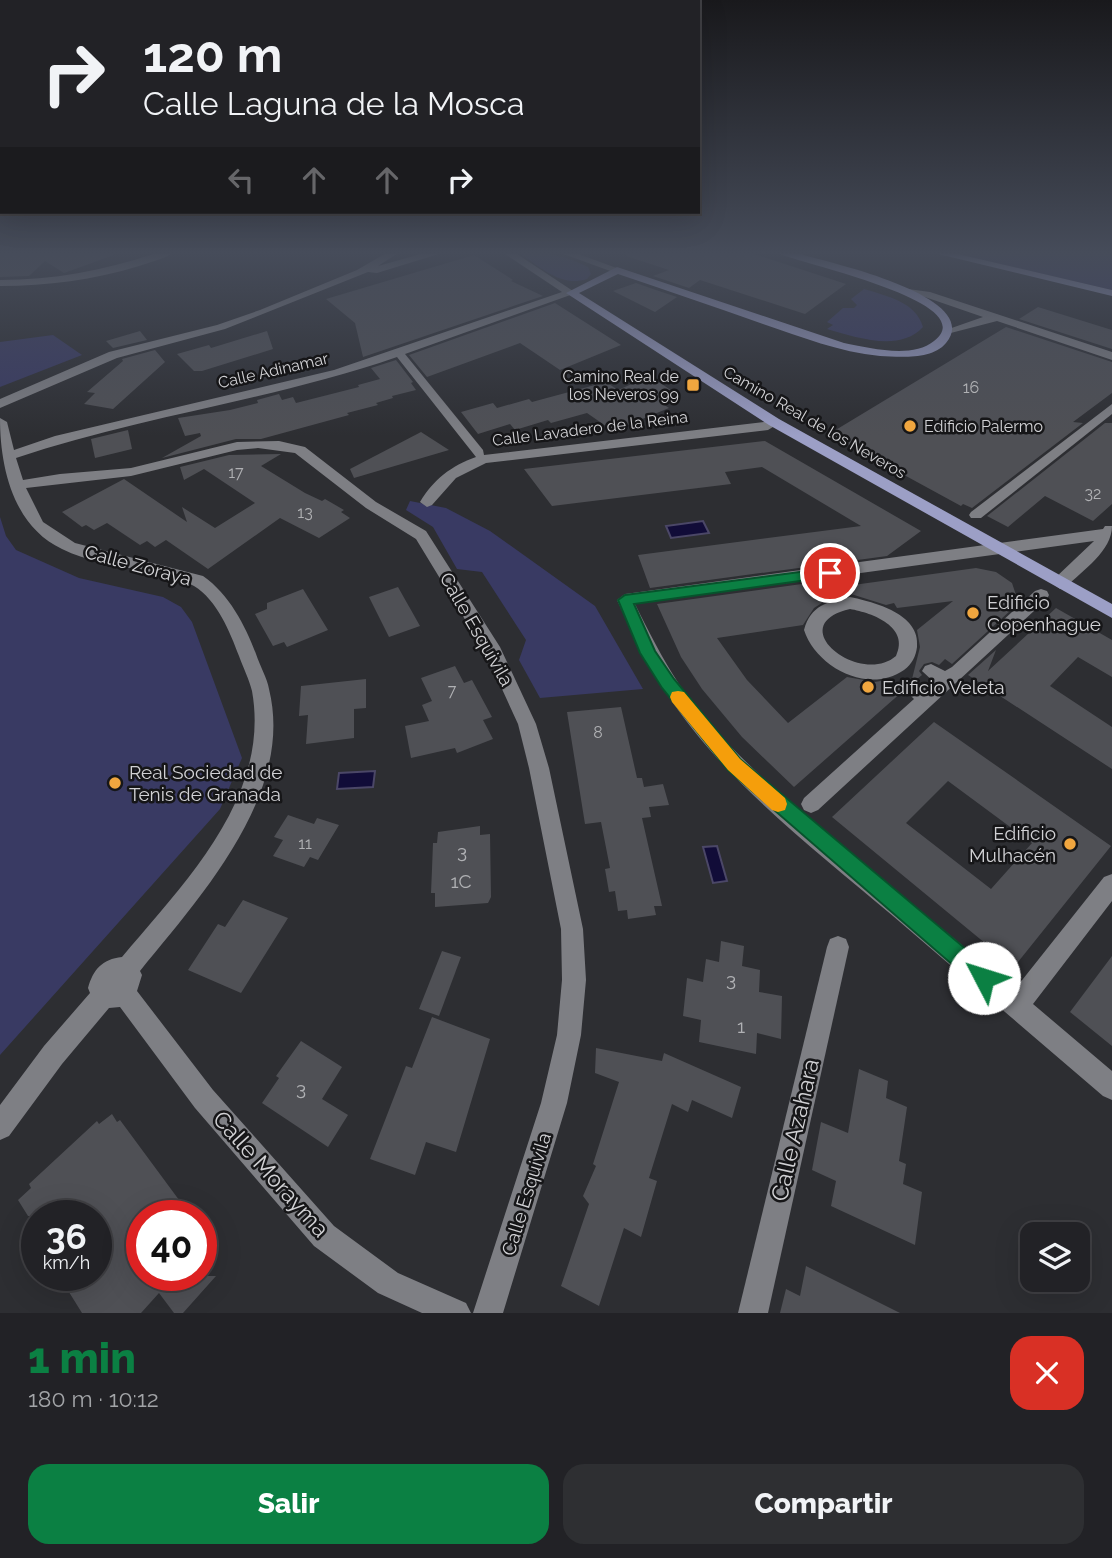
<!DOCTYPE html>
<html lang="es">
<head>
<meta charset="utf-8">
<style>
	body { margin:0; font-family:Raleway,sans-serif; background:#2e2f32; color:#f1f3f6; height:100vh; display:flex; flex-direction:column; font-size:26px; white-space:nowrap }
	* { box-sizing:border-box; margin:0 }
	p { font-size:23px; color:#a2a4a7 }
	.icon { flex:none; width:38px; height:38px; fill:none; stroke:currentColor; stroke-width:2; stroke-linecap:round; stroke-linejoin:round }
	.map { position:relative; height:1313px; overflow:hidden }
	.details { display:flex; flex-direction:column; background:#222226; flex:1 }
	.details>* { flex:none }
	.guide { position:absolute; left:0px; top:0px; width:700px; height:214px; box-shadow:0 7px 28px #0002,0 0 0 2px #3f3f43; background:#222226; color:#f1f3f6; overflow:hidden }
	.buttons { position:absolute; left:1020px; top:1222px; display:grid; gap:14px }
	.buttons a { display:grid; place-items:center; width:70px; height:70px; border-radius:14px; background:#222226; box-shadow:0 7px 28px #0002,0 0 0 2px #3f3f43; font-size:35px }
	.speed { position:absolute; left:21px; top:1200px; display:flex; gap:14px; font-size:35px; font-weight:700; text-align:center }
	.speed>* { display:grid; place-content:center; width:91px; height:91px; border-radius:50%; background:#222226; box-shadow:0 7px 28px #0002,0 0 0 2px #3f3f43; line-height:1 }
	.speed small { font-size:18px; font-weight:400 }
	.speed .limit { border:10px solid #d22; background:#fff; color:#111 }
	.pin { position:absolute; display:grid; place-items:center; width:60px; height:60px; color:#fff; margin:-30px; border:4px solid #fff; border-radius:50%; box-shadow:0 2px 7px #0007 }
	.me { position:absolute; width:77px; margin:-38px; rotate:310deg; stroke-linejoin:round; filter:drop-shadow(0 0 5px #0008) }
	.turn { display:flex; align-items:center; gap:24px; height:147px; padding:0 28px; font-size:32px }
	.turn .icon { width:91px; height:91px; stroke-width:2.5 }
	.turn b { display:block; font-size:49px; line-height:60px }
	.lanes { display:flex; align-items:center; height:66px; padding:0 28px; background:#0003; justify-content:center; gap:35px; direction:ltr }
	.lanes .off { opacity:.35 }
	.round { display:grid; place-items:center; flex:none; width:74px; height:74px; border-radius:21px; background:#2e2f32 }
	.head { display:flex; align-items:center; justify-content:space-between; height:119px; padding:0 28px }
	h1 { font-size:42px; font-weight:800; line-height:52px; color:#0b8043 }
	.action { display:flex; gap:14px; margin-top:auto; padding:14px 28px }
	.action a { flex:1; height:80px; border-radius:21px; background:#0b8043; color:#fff; font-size:28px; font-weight:800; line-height:80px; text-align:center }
	.action a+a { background:#2e2f32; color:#f1f3f6 }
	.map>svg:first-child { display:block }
	.green { fill:#393a63 }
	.water { fill:#110c38; stroke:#4b4767; stroke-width:2 }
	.building { fill:#4f5055; fill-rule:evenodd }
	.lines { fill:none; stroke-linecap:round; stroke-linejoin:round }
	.minor { fill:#7e7f84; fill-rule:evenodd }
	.major { fill:#9c9fc6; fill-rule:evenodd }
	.route { fill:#0b8043; stroke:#07532c; stroke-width:2 }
	.slow { fill:#f59e0b }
	.poi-dot { fill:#f0a63f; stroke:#161618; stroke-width:2.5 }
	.labels { text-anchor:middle; stroke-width:5; stroke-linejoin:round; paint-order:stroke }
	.far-street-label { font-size:16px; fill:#d1d1d4; stroke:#161618 }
	.far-poi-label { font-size:16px; fill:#d1d1d4; stroke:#161618; text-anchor:end }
	.number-label { font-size:16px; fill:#b0b1b4 }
	.street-label { font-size:19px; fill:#d1d1d4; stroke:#161618 }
	.poi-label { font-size:19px; fill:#d1d1d4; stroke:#161618; text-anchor:start }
	.near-number-label { font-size:19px; fill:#b0b1b4 }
	.near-street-label { font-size:23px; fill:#d1d1d4; stroke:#161618 }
</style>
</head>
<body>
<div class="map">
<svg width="1112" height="1313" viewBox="0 0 1112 1313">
	<rect width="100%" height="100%" fill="#2d2e32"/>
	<!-- green -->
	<g class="green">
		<path d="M518,252C547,252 563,255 588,267L591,274L587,279C561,288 539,266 518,252Z"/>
		<polygon points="948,252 1112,252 1112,290"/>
		<path d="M864,289C887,296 916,302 923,327C899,353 856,337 827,329L833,325L827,322L843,308H854L857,305L851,299Z"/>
		<polygon points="53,335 82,355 0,387 0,342"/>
		<polygon points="410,501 446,508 490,531 595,606 643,689 540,698 519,660 526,640 482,572 457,569 433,527 406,510"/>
		<polygon points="0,517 6,536 16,550 79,578 163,597 181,607 192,622 242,758 220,809 0,1055"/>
	</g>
	<!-- water -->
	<g class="water">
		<polygon points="703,521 709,533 671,538 666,526"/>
		<polygon points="375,771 373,787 337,789 339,773"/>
		<polygon points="717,846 727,881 713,883 703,847"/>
	</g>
	<!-- building -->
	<g class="building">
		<polygon points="0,252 113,252 114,255 64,273 45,261 29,276 0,277"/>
		<polygon points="627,252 748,252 846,284 805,314 700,280 689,288 653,276 669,270 626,256"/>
		<polygon points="474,255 513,280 511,281 543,296 363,357 355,323 326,299"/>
		<polygon points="636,283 653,289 677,297 655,312 613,291"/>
		<polygon points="555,303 621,345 560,370 520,343 427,377 409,355"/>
		<polygon points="1038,307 1112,330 1112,349 1019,319"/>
		<polygon points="1006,327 1112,362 1112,393 1073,422 1083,423 972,508 963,504 961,506 829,434"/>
		<polygon points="140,331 147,340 113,348 106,341"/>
		<polygon points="267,331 273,349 202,371 194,371 177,354 209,345 211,348"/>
		<polygon points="155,350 165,362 113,409 84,404 95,393 87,392 123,361 122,359"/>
		<polygon points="396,360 413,382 411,383 416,390 392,396 393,398 376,403 378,405 347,413 349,415 261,439 236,439 162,458 201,436 200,433 185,436 178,418 230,410 258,403 257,400 279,394 282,400 293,397 296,403 359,387 358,385 380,379 371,368"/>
		<polygon points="650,376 678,395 675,396 677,398 663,404 669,408 613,431 587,413 551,423 548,420 515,430 510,424 478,434 461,412 493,403 497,408 529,399 532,402 606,382 618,390"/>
		<polygon points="1105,423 1112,423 1112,504 1093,521 1045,496 1008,527 987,516"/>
		<polygon points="128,430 132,449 95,458 91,439"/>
		<polygon points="421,432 449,450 354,478 350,469"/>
		<polygon points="765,441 921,531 887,556 650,588 638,555 861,526 762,467 725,472 731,484 552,506 524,469"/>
		<polygon points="281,454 261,466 305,493 322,501 325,499 344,510 341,512 350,518 319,538 280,518 208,569 166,540 155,547 147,541 140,545 107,523 94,530 86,525 82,527 62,512 124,479 187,522 182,507 215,528 255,503 204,469 184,480 180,467 229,455"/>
		<polygon points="976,568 996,572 1012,583 1016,595 1011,610 952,664 945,659 939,665 932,662 924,664 919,671 922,675 916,680 912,679 920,647 917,630 953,601 897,608 894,603 886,605 851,594 836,594 814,608 803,625 717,638 747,680 788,723 847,677 875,682 891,679 901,686 903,691 794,787 742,737 702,689 681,657 657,604 860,576 846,586"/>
		<polygon points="398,587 420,626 389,637 369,597"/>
		<polygon points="303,589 328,630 287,647 284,642 273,646 255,614 267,609 267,603"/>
		<polygon points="1056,608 1112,640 1112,677 1078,657 1050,686 1112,727 1112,769 968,675 996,650 988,671"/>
		<polygon points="455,666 464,683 472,680 492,717 483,720 493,739 457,753 455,748 411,758 405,726 429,721 422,705 432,701 421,678"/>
		<polygon points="366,679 366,708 354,709 354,738 306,744 308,715 299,716 301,686"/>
		<polygon points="621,707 637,778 642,778 644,787 663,784 669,805 649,807 651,817 642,818 662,906 654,906 656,915 628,919 627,910 618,911 615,891 609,892 605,869 610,868 601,822 585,824 567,712"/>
		<path d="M934,722L1111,846L1014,967L832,817ZM948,781L1032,843L991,889L906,823Z"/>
		<polygon points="288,815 314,824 317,818 339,825 318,860 310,857 304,867 273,856 283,840 274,837"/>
		<polygon points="480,826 480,835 490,834 491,897 488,903 435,907 435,893 431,893 432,869 433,843 437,843 438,832"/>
		<polygon points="243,900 288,918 241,993 188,970 218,924 225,927"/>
		<polygon points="721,941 744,946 742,966 760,970 759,992 782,996 781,1039 757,1033 756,1054 699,1042 701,1020 683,1016 687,978 703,982 706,959 719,962"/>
		<polygon points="442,951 461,957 439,1016 419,1009"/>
		<polygon points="1112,956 1112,1046 1070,1012"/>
		<polygon points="432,1017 490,1039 456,1152 426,1142 415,1175 370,1159 406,1066 412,1068"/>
		<polygon points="301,1041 342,1067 322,1099 348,1115 328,1147 262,1103 279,1078 276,1076"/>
		<polygon points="596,1048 662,1061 664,1053 741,1087 732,1118 692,1100 688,1112 672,1104 649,1178 657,1181 641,1237 624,1228 599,1306 561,1286 589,1204 583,1196 596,1166 593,1164 619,1082 595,1073"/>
		<polygon points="859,1069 888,1081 886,1098 907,1107 899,1161 906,1164 903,1184 922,1192 915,1245 831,1206 836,1181 812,1170 821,1122 848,1133"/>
		<polygon points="112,1114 117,1122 120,1120 182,1204 171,1216 142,1216 142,1276 216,1276 183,1313 174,1313 159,1293 141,1313 82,1313 59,1276 96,1276 96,1216 28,1216 18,1200 31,1188 29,1184 97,1121 99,1124"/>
		<polygon points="806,1266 900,1313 780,1313 786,1289 800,1296"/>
	</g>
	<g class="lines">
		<!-- minor -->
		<g class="minor">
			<path d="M159,252H174C165,259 150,262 139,266C93,280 48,286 0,286V280C55,280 107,270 159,252Z"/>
			<polygon points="388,252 400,252 378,266 428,252 445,252 377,273 368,272 225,329 117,358 0,408 0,399 109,352 217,325 260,310 357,270"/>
			<path d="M502,252H514L576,293L405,354L483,450L484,455L764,422L774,418L781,422L768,430L486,463L456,478L432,505L427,507L420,502C434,479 451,466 476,457L397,357C273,400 141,416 16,458L23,480L60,474L131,468L237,442L279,441L305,447L376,502L426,531L500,647L536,724L549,768L583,929L586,980L581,1035L567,1103L503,1313H473L541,1103L557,1035L562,980L561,929L529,768L518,724L486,654L416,539L366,508L295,453L258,448L237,450L131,476L26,488L43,522L75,543L203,576C229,594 245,625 256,654C260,666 267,678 269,689C295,794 200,897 140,971L142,975L137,991L213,1090L334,1226L398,1273L466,1303L471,1313H422L378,1293L314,1246L195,1108L120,1007L109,1008L62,1064L9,1136L0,1140V1105L44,1046L90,993L88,988C93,970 102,959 122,957C184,883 271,797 252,691C249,679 243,667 239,656C230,632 217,600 194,586C180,578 159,576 143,571C117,565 86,561 62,549C13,526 0,467 0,418L7,422L14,450L55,436L334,370L562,292Z"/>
			<polygon points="558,252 573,252 622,270 613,272"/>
			<polygon points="908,289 930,292 1112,352 1112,360 997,321 943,335 943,331 983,317 925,297 904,294 903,292"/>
			<polygon points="1112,404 1112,414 981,518 971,518 969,515 971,512"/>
			<path d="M1105,526H1112C1112,551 1083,570 1066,587L1060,589L1052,583L1054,579L1094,541L635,604C649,632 662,658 679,684C725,750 789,802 850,853C905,898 960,943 1015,989L1104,877L1112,874V901L1033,1004L1112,1071V1100L1103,1096C1033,1036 963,976 893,916C814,849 725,782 667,694C647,664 632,632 617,600L625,594L1103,529Z"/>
			<polygon points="1041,589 1047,591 1049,595 1047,599 818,810 811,813 804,810 801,804 804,798 914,699 903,688 906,683 912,681 926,688 934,682 922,671 925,666 931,664 945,671 952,667 1035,591"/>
			<path d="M850,597C874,602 921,614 917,647C916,656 912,664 904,670C868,695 816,667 804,630C811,605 827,602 850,597ZM850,609C873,613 910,627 896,656C860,687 781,625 850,609Z"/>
			<polygon points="838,936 846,939 849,947 768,1313 738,1313 827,947 830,939"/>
		</g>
		<!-- major -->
		<g class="major">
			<path d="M776,252H792C819,260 986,295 946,343C932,360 900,357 880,356C839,352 802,337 763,324C715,307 666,290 618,274L579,293L779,419L1112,604V618L769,425L566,293L617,267L844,343C870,348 912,359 934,341C986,301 790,262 776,252Z"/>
			<polygon points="930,252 949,252 1112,290 1112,296"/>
		</g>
	</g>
	<!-- sky -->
	<linearGradient id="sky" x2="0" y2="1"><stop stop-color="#19191c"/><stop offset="0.58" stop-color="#464c5a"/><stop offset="1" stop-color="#464c5a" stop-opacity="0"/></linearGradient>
	<rect width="1112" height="436" fill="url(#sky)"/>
	<!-- route -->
	<polygon class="route" points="830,568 838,573 836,576 634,604 655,651 674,679 740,759 992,971 995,978 992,986 984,989 977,986 728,770 662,688 640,653 618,600 625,595"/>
	<!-- slow -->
	<polygon class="slow" points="678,691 684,692 740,759 785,798 787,804 785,810 778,812 772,810 728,770 672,702 670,697 672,692"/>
	<!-- markers -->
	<g class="poi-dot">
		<rect x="686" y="378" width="14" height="14" rx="3.5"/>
		<circle cx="910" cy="426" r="7"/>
		<circle cx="973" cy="613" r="7"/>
		<circle cx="868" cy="687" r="7"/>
		<circle cx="115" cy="783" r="7"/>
		<circle cx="1070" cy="844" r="7"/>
	</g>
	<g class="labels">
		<!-- far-street labels -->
		<g class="far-street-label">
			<text transform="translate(273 370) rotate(-13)" y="6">Calle Adinamar</text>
			<text transform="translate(815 422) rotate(30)" y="6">Camino Real de los Neveros</text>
			<text transform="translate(590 428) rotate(-7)" y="6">Calle Lavadero de la Reina</text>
		</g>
		<!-- far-poi labels -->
		<g class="far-poi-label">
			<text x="679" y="382">Camino Real de<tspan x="679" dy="18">los Neveros 99</tspan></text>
			<text x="924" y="432" text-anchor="start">Edificio Palermo</text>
		</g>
		<!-- number labels -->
		<g class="number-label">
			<text x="971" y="393">16</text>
			<text x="236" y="478">17</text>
			<text x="1093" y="499">32</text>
			<text x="305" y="518">13</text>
			<text x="452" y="696">7</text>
			<text x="598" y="738">8</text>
			<text x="305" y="849">11</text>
		</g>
		<!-- street labels -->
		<g class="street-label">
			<text transform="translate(138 565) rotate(15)" y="7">Calle Zoraya</text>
			<text transform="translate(477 629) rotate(60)" y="7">Calle Esquivila</text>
			<text transform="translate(526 1194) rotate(-73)" y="7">Calle Esquivila</text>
		</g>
		<!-- poi labels -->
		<g class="poi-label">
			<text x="987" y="609">Edificio<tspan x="987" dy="22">Copenhague</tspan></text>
			<text x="882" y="694">Edificio Veleta</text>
			<text x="129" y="779">Real Sociedad de<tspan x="129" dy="22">Tenis de Granada</tspan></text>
			<text x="1056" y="840" text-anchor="end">Edificio<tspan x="1056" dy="22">Mulhacén</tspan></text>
		</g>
		<!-- near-number labels -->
		<g class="near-number-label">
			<text x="462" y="858">3</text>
			<text x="461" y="888">1C</text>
			<text x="731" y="986">3</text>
			<text x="741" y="1033">1</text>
			<text x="301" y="1095">3</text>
		</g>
		<!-- near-street labels -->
		<g class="near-street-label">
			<text transform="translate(795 1130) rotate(-77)" y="8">Calle Azahara</text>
			<text transform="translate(271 1174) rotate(48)" y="8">Calle Morayma</text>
		</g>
	</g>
</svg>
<div class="buttons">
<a><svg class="icon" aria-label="layers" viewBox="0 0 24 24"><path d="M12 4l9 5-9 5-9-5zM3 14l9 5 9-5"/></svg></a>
</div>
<div class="speed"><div>36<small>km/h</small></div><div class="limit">40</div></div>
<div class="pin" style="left:830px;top:573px;background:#d93025"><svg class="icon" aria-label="arrive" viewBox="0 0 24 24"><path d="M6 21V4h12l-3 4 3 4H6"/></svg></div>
<svg class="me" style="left:984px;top:978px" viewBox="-20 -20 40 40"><circle r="19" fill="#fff"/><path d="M0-13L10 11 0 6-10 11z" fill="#0b8043"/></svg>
<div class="guide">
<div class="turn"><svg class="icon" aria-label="right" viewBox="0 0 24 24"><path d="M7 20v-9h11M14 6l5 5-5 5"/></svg><div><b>120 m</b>Calle Laguna de la Mosca</div></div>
<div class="lanes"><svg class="icon off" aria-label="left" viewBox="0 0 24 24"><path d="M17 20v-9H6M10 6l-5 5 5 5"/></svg><svg class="icon off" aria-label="ahead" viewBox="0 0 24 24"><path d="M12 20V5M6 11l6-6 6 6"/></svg><svg class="icon off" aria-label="ahead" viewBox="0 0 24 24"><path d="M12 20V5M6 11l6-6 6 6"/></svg><svg class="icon" aria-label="right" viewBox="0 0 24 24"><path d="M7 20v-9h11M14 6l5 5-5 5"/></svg></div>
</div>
</div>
<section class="details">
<div class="head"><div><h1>1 min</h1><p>180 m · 10:12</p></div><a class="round" style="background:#d93025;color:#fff"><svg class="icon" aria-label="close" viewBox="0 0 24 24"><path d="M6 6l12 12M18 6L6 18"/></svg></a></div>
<div class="action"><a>Salir</a><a>Compartir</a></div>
</section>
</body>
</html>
